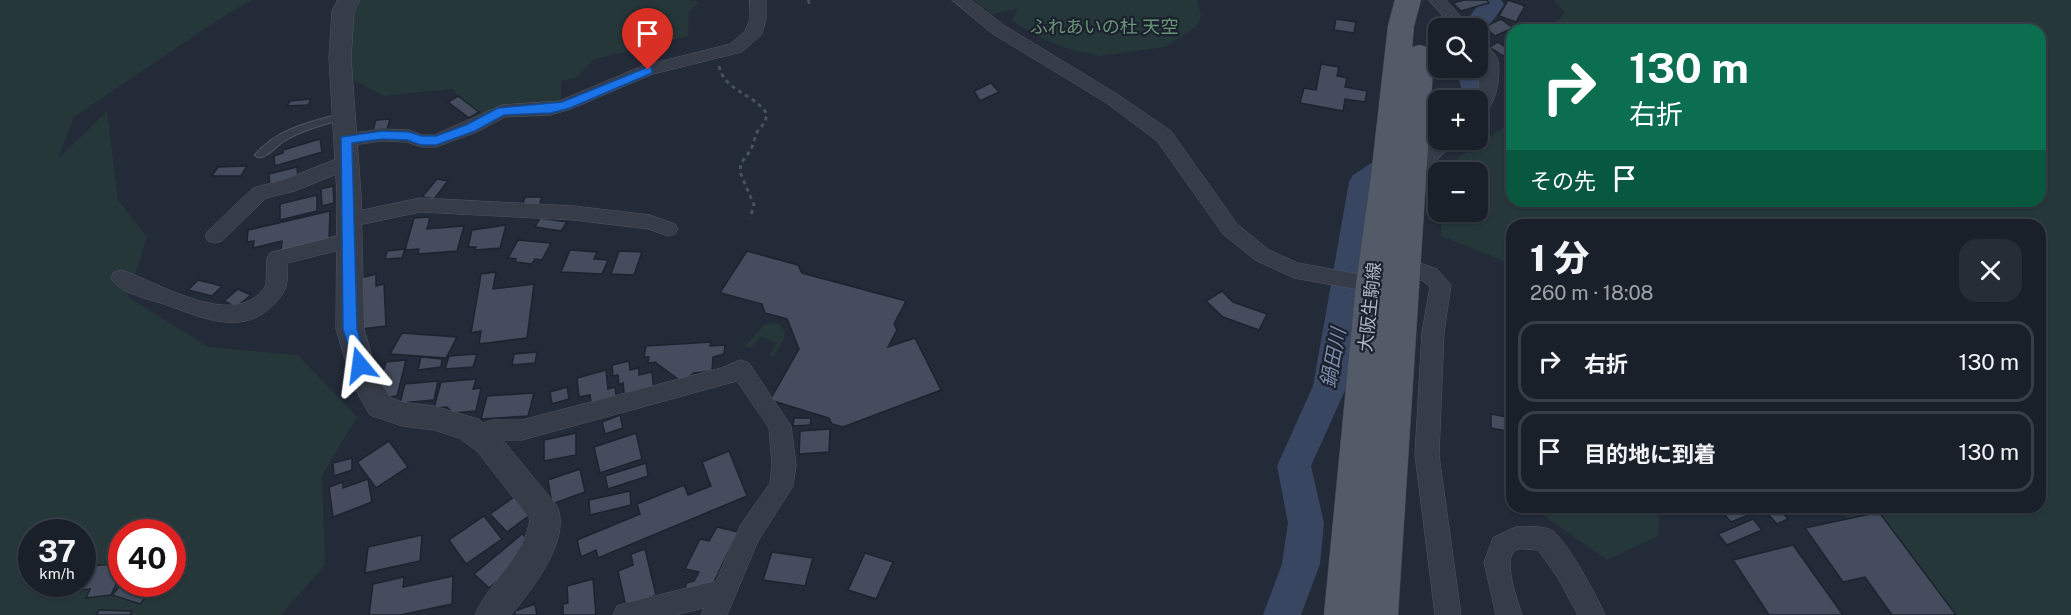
<!DOCTYPE html>
<html lang="ja">
<head>
<meta charset="utf-8">
<style>
	body { margin:0; font-family:"Public Sans","Noto Sans JP",sans-serif; background:#272d36; color:#f1f3f6; height:100vh; display:flex; flex-direction:column; font-size:22px; white-space:nowrap }
	* { box-sizing:border-box; margin:0 }
	p { font-size:20px; color:#9fa3a8 }
	.icon { flex:none; width:33px; height:33px; fill:none; stroke:currentColor; stroke-width:2; stroke-linecap:round; stroke-linejoin:round }
	.map { position:relative; flex:1; overflow:hidden }
	.side { position:absolute; left:1506px; top:219px; width:540px; height:294px; display:flex; flex-direction:column; background:#1a202a; border-radius:18px; box-shadow:0 2px 4px #0004,0 0 0 2px #383e47 }
	.side>* { flex:none }
	.banner { position:absolute; left:1506px; top:24px; width:540px; height:183px; border-radius:18px; box-shadow:0 2px 4px #0004,0 0 0 2px #383e47; background:#0b6e4f; color:#fff; overflow:hidden }
	.tools { position:absolute; left:1428px; top:18px; display:grid; gap:12px }
	.tools a { display:grid; place-items:center; width:60px; height:60px; border-radius:12px; background:#1a202a; box-shadow:0 2px 4px #0004,0 0 0 2px #383e47; font-size:30px }
	.speed { position:absolute; left:18px; top:519px; display:flex; gap:12px; font-size:30px; font-weight:700; text-align:center }
	.speed>* { display:grid; place-content:center; width:78px; height:78px; border-radius:50%; background:#1a202a; box-shadow:0 2px 4px #0004,0 0 0 2px #383e47; line-height:1 }
	.speed small { font-size:15px; font-weight:400 }
	.speed .limit { border:9px solid #d22; background:#fff; color:#111 }
	.pin { position:absolute; display:grid; place-items:center; width:51px; height:51px; color:#fff; margin:-62px -26px; border-radius:50% 50% 50% 0; rotate:-45deg; box-shadow:0 0 6px #0007 }
	.pin .icon { rotate:45deg }
	.me { position:absolute; width:66px; margin:-33px; rotate:344deg; stroke-linejoin:round; filter:drop-shadow(0 0 4px #0008) }
	.turn { display:flex; align-items:center; gap:21px; height:126px; padding:0 24px; font-size:27px }
	.turn .icon { width:78px; height:78px; stroke-width:2.5 }
	.turn b { display:block; font-size:42px; line-height:51px }
	.then { display:flex; align-items:center; height:57px; padding:0 24px; background:#0003; gap:12px; font-size:22px }
	.round { display:grid; place-items:center; flex:none; width:63px; height:63px; border-radius:18px; background:#272d36 }
	.head { display:flex; align-items:center; justify-content:space-between; height:102px; padding:0 24px }
	h1 { font-size:36px; font-weight:800; line-height:45px }
	ul { padding:0; list-style:none }
	li { display:flex; align-items:center; gap:18px; height:81px; margin:0 12px 9px; padding:0 12px; border:3px solid #383e47; border-radius:18px }
	li div { flex:1 }
	li b { display:block; font-size:22px }
	li em { font-style:normal }
	.map>svg:first-child { display:block }
	.green { fill:#26373a; fill-rule:evenodd }
	.lines { fill:none; stroke-linecap:round; stroke-linejoin:round }
	.river { fill:#394661; fill-rule:evenodd }
	.building { fill:#444c5d; stroke:#1d232f; stroke-width:1.5 }
	.service-casing { stroke:#515763; stroke-width:2 }
	.minor-casing { stroke:#515763; stroke-width:1 }
	.tertiary-casing { stroke:#515763; stroke-width:1 }
	.primary-casing { stroke:#3f4552; stroke-width:1 }
	.path { stroke:#445458; stroke-width:3; stroke-dasharray:4 4; stroke-linecap:butt }
	.service { fill:#363c48; fill-rule:evenodd }
	.minor { fill:#363c48; fill-rule:evenodd }
	.tertiary { fill:#363c48; fill-rule:evenodd }
	.primary { fill:#545b68; fill-rule:evenodd }
	.route { fill:#1a73e8; stroke:#114b97; stroke-width:1.5 }
	.labels { text-anchor:middle; stroke-width:4.5; stroke-linejoin:round; paint-order:stroke }
	.park-label { font-size:18px; fill:#6a9477; stroke:#1b212d }
	.street-label { font-size:18px; fill:#b1b7c5; stroke:#1b212d }
	.water-label { font-size:20px; font-style:italic; fill:#7b8bab; stroke:#1b212d }
</style>
</head>
<body>
<div class="map">
<svg width="2071" height="615" viewBox="0 0 2071 615">
	<rect width="100%" height="100%" fill="#232a38"/>
	<!-- green -->
	<g class="green">
		<path d="M0,0H251L213,23L74,117L58,159L107,111L118,200L147,237L128,297L208,347L298,355L357,417L322,475L325,565L281,615H0ZM32,532H82V584H32ZM122,532H172V584H122Z"/>
		<polygon points="359,0 689,0 700,2 689,11 688,36 594,59 578,77 561,81 561,104 485,115 471,110 452,89 384,96 346,76 349,22"/>
		<polygon points="974,0 1197,0 1201,16 1197,26 1165,47 1100,56 1071,50 1040,37 1012,21 1018,9 992,14"/>
		<polygon points="1554,0 2071,0 2071,615 1924,615 1891,561 1841,512 1823,507 2040,507 2040,225 1512,225 1512,264 1441,236 1442,212 1478,212 1478,172 1444,172 1444,167 1512,122 1512,201 2040,201 2040,30 1547,30 1565,13"/>
		<polygon points="773,323 779,324 785,331 784,339 773,357 769,355 777,343 760,336 751,348 745,346 764,325"/>
		<polygon points="1532,507 1660,507 1658,536 1607,560"/>
	</g>
	<g class="lines">
		<!-- river -->
		<g class="river">
			<polygon points="1477,0 1501,0 1504,5 1483,34 1478,35 1478,28 1461,28 1479,4"/>
			<polygon points="1478,62 1488,91 1483,106 1478,108 1478,100 1460,100 1462,91 1456,68 1478,68"/>
			<polygon points="1438,123 1438,140 1448,140 1377,187 1347,386 1311,466 1324,523 1320,564 1301,615 1263,615 1282,564 1288,523 1277,466 1313,386 1349,182 1353,175 1428,126"/>
		</g>
	</g>
	<!-- building -->
	<g class="building">
		<polygon points="1464,0 1487,0 1489,3 1461,11 1453,3"/>
		<polygon points="1508,0 1525,6 1516,22 1499,16"/>
		<polygon points="1336,19 1356,22 1354,33 1334,30"/>
		<polygon points="1501,19 1513,28 1495,36 1484,27"/>
		<polygon points="1498,42 1512,51 1503,56 1489,47"/>
		<polygon points="1321,64 1339,67 1337,76 1347,78 1345,87 1367,91 1365,102 1345,99 1343,111 1300,103 1304,88 1316,90"/>
		<polygon points="991,83 999,92 980,101 974,91"/>
		<polygon points="458,96 479,112 469,118 448,102"/>
		<polygon points="311,99 308,105 287,106 290,101"/>
		<polygon points="390,119 387,129 373,130 376,120"/>
		<polygon points="320,139 322,152 275,166 274,156 283,153 283,150"/>
		<polygon points="247,166 241,176 212,176 218,167"/>
		<polygon points="297,167 298,179 270,187 269,174"/>
		<polygon points="437,179 448,181 434,199 422,197"/>
		<polygon points="333,186 334,203 322,206 321,189"/>
		<polygon points="317,195 317,211 280,220 280,204"/>
		<polygon points="525,197 542,197 539,206 522,206"/>
		<polygon points="330,211 329,240 281,251 282,241 253,248 254,241 247,242 248,230"/>
		<polygon points="430,217 427,229 464,226 457,251 418,254 419,249 405,250 414,218"/>
		<polygon points="540,218 567,222 561,231 535,227"/>
		<polygon points="506,225 500,248 475,250 476,247 468,247 472,230"/>
		<polygon points="518,240 551,243 542,260 535,259 532,264 515,262 516,259 508,258"/>
		<polygon points="405,249 402,258 385,259 387,251"/>
		<polygon points="570,250 597,252 594,259 608,260 602,274 561,272"/>
		<polygon points="619,251 642,252 634,275 611,274"/>
		<polygon points="747,251 798,265 802,273 906,301 894,324 897,330 888,347 915,338 941,390 843,427 832,424 829,418 770,400 799,349 787,319 765,313 762,304 721,293 721,291"/>
		<polygon points="496,272 493,289 534,284 527,338 479,344 481,331 471,333 481,274"/>
		<polygon points="376,274 376,286 384,284 386,326 361,329 360,278"/>
		<polygon points="198,280 222,286 212,296 188,290"/>
		<polygon points="238,289 251,295 236,307 224,301"/>
		<polygon points="1222,291 1233,302 1267,314 1259,330 1223,317 1206,301"/>
		<polygon points="1505,316 1512,317 1512,372 1511,372"/>
		<polygon points="402,333 457,337 446,358 390,354"/>
		<polygon points="711,342 710,346 725,345 724,354 713,357 712,371 694,373 682,382 655,362 648,363 649,357 644,357 646,346"/>
		<polygon points="537,352 535,363 512,365 514,354"/>
		<polygon points="477,354 473,367 445,369 449,356"/>
		<polygon points="421,357 442,359 441,367 418,370"/>
		<polygon points="406,360 397,396 380,398 377,392 386,362"/>
		<polygon points="629,361 630,370 639,368 639,375 652,372 654,393 625,400 623,383 619,385 618,375 613,376 612,365"/>
		<polygon points="606,370 608,389 615,387 617,403 592,410 590,395 579,397 577,378"/>
		<polygon points="476,379 473,389 481,388 476,411 453,413 447,407 434,408 441,382"/>
		<polygon points="438,381 434,400 400,403 405,384"/>
		<polygon points="567,387 569,399 552,404 550,392"/>
		<polygon points="534,393 528,416 481,419 487,396"/>
		<polygon points="1491,414 1512,418 1512,432 1491,428"/>
		<polygon points="620,415 623,428 605,434 602,422"/>
		<polygon points="794,418 811,418 810,425 793,426"/>
		<polygon points="830,429 829,452 799,454 800,431"/>
		<polygon points="576,433 576,455 544,461 544,440"/>
		<polygon points="636,433 642,459 600,473 594,447"/>
		<polygon points="389,441 408,467 376,488 357,462"/>
		<polygon points="729,451 747,496 598,558 596,550 581,557 577,540 640,514 637,504 684,485 688,495 711,486 702,462"/>
		<polygon points="352,458 352,470 334,476 333,463"/>
		<polygon points="646,463 648,476 608,489 605,476"/>
		<polygon points="580,469 585,492 552,504 548,480"/>
		<polygon points="368,479 372,502 333,517 329,487 343,482 343,488"/>
		<polygon points="630,491 631,505 590,515 589,500"/>
		<polygon points="517,495 534,512 507,532 490,514"/>
		<polygon points="1722,507 1745,507 1751,514 1731,522 1719,508"/>
		<polygon points="1780,509 1788,519 1777,524 1768,514"/>
		<polygon points="1879,512 1956,615 1892,615 1865,577 1843,582 1805,528"/>
		<polygon points="484,516 502,539 466,564 449,540"/>
		<polygon points="1753,519 1762,530 1727,545 1718,534"/>
		<polygon points="717,527 738,532 712,586 685,595 686,583 694,581 699,572 685,569 700,539 709,541"/>
		<polygon points="522,534 537,548 489,588 474,574"/>
		<polygon points="422,535 420,561 365,573 368,547"/>
		<polygon points="1793,545 1843,615 1769,615 1733,560"/>
		<polygon points="645,549 656,595 626,607 618,571 633,565 631,554"/>
		<polygon points="772,552 813,558 805,586 763,580"/>
		<polygon points="865,553 893,562 876,599 848,590"/>
		<polygon points="122,563 122,572 111,595 86,598 90,589 68,591 71,584 82,584 82,567"/>
		<polygon points="453,576 452,604 400,615 369,615 373,584 404,577 403,587"/>
		<polygon points="593,579 596,615 563,615 563,604 568,603 567,586"/>
		<polygon points="122,584 157,584 140,604 112,595"/>
		<polygon points="535,604 537,615 515,615 515,611"/>
		<polygon points="99,610 132,611 130,615 96,615"/>
	</g>
	<g class="lines">
		<defs>
			<path id="service" d="M344,113L347,114L349,116L347,118C326,124 304,129 284,141C276,146 267,159 257,157L255,155C276,129 313,121 344,113Z"/>
			<g id="minor">
				<polygon points="750,0 766,0 766,19 762,34 742,52 653,74 571,109 551,115 505,117 477,132 436,147 421,147 407,142 382,141 346,146 339,145 337,140 339,135 382,129 409,130 423,135 434,135 502,105 559,101 642,66 730,44 745,31 750,19"/>
				<polygon points="952,0 971,0 1005,26 1117,94 1171,131 1237,224 1269,250 1298,263 1379,278 1382,284 1379,290 1372,292 1294,278 1255,260 1223,234 1157,141 1105,102 993,34"/>
				<polygon points="1429,0 1446,0 1471,28 1454,28"/>
				<path d="M1478,38L1484,40C1488,46 1496,54 1498,61C1501,77 1496,111 1478,116V100H1475L1478,97L1480,60L1478,56Z"/>
				<polygon points="1438,137 1438,140 1456,140 1418,180 1411,182 1404,180 1401,175 1404,170"/>
				<polygon points="347,155 354,157 356,162 354,167 295,191 266,198 222,241 215,243 208,241 205,236 208,231 253,188 283,180"/>
				<polygon points="420,198 574,206 650,215 675,224 678,229 675,234 668,236 648,229 574,220 420,212 349,227 342,225 339,220 342,215 349,213"/>
				<path d="M349,233L356,236L359,241L356,246L287,263C287,270 288,280 286,287C283,295 276,303 269,309C238,336 198,316 164,304C148,299 119,293 111,278L114,272L121,270C159,282 237,333 266,285L267,258L270,253Z"/>
				<polygon points="1403,257 1437,269 1451,285 1444,332 1439,455 1461,615 1435,615 1415,455 1422,332 1430,287 1423,281 1396,271 1393,265 1396,259"/>
				<polygon points="741,360 749,363 791,426 796,465 793,486 758,541 727,615 701,615 704,608 675,615 613,615 617,606 626,603 716,581 740,526 770,483 772,465 769,428 737,381 522,440 492,440 478,445 470,442 467,435 470,428 492,420 522,420 721,368"/>
				<path d="M1516,527C1527,527 1544,525 1553,531C1568,543 1597,596 1605,615H1578L1558,578L1538,550C1532,550 1524,548 1518,549C1500,555 1518,601 1522,615H1496L1484,562L1493,538Z"/>
			</g>
			<path id="tertiary" d="M338,0H360L354,11L351,58L361,195L364,329L379,380L390,397L402,402L434,406L478,419L497,433L557,506C572,540 531,590 511,615H475C490,580 524,559 530,519L477,451L459,438L434,430L402,426L370,415L352,383L336,329L337,195L329,58L332,11Z"/>
			<polygon id="primary" points="1395,0 1421,0 1414,26 1412,47 1420,45 1430,48 1434,54 1398,615 1324,615 1356,284 1371,176 1388,26"/>
		</defs>
		<!-- service casing -->
		<use href="#service" class="service-casing"/>
		<!-- minor casing -->
		<use href="#minor" class="minor-casing"/>
		<!-- tertiary casing -->
		<use href="#tertiary" class="tertiary-casing"/>
		<!-- primary casing -->
		<use href="#primary" class="primary-casing"/>
		<!-- path -->
		<g class="path">
			<polyline points="808,0 811,7"/>
			<path d="M719,66C725,92 754,93 767,114L765,122L757,132L751,150L741,163L740,172L754,205L750,218"/>
		</g>
		<!-- service -->
		<use href="#service" class="service"/>
		<!-- minor -->
		<use href="#minor" class="minor"/>
		<!-- tertiary -->
		<use href="#tertiary" class="tertiary"/>
		<!-- primary -->
		<use href="#primary" class="primary"/>
	</g>
	<!-- route -->
	<polygon class="route" points="648,67 652,68 652,73 570,108 551,113 504,115 475,131 436,145 421,145 407,140 382,139 352,143 357,329 368,365 365,369 355,369 343,329 341,137 382,131 409,132 422,136 436,136 466,125 498,108 562,102"/>
	<g class="labels">
		<!-- park labels -->
		<g class="park-label">
			<text x="1104" y="33">ふれあいの杜 天空</text>
		</g>
		<!-- street labels -->
		<g class="street-label">
			<text transform="translate(1370 307) rotate(-84)" y="6">大阪生駒線</text>
		</g>
		<!-- water labels -->
		<g class="water-label">
			<text transform="translate(1333 358) rotate(-79)" y="7">鍋田川</text>
		</g>
	</g>
</svg>
<div class="tools">
<a><svg class="icon" aria-label="search" viewBox="0 0 24 24"><circle cx="10" cy="10" r="6"/><path d="M15 15l6 6"/></svg></a>
<a>+</a>
<a>−</a>
</div>
<div class="speed"><div>37<small>km/h</small></div><div class="limit">40</div></div>
<div class="pin" style="left:648px;top:70px;background:#d93025"><svg class="icon" aria-label="arrive" viewBox="0 0 24 24"><path d="M6 21V4h12l-3 4 3 4H6"/></svg></div>
<svg class="me" style="left:360px;top:365px" viewBox="-20 -20 40 40"><path d="M0-17L14 15 0 8-14 15z" fill="#1a73e8" stroke="#fff" stroke-width="4"/></svg>
<div class="banner">
<div class="turn"><svg class="icon" aria-label="right" viewBox="0 0 24 24"><path d="M7 20v-9h11M14 6l5 5-5 5"/></svg><div><b>130 m</b>右折</div></div>
<div class="then">その先<svg class="icon" aria-label="arrive" viewBox="0 0 24 24"><path d="M6 21V4h12l-3 4 3 4H6"/></svg></div>
</div>
<section class="side">
<div class="head"><div><h1>1 分</h1><p>260 m · 18:08</p></div><a class="round"><svg class="icon" aria-label="close" viewBox="0 0 24 24"><path d="M6 6l12 12M18 6L6 18"/></svg></a></div>
<ul>
<li><svg class="icon" aria-label="right" viewBox="0 0 24 24"><path d="M7 20v-9h11M14 6l5 5-5 5"/></svg><div><b>右折</b></div><em>130 m</em></li>
<li><svg class="icon" aria-label="arrive" viewBox="0 0 24 24"><path d="M6 21V4h12l-3 4 3 4H6"/></svg><div><b>目的地に到着</b></div><em>130 m</em></li>
</ul>
</section>
</div>
</body>
</html>
